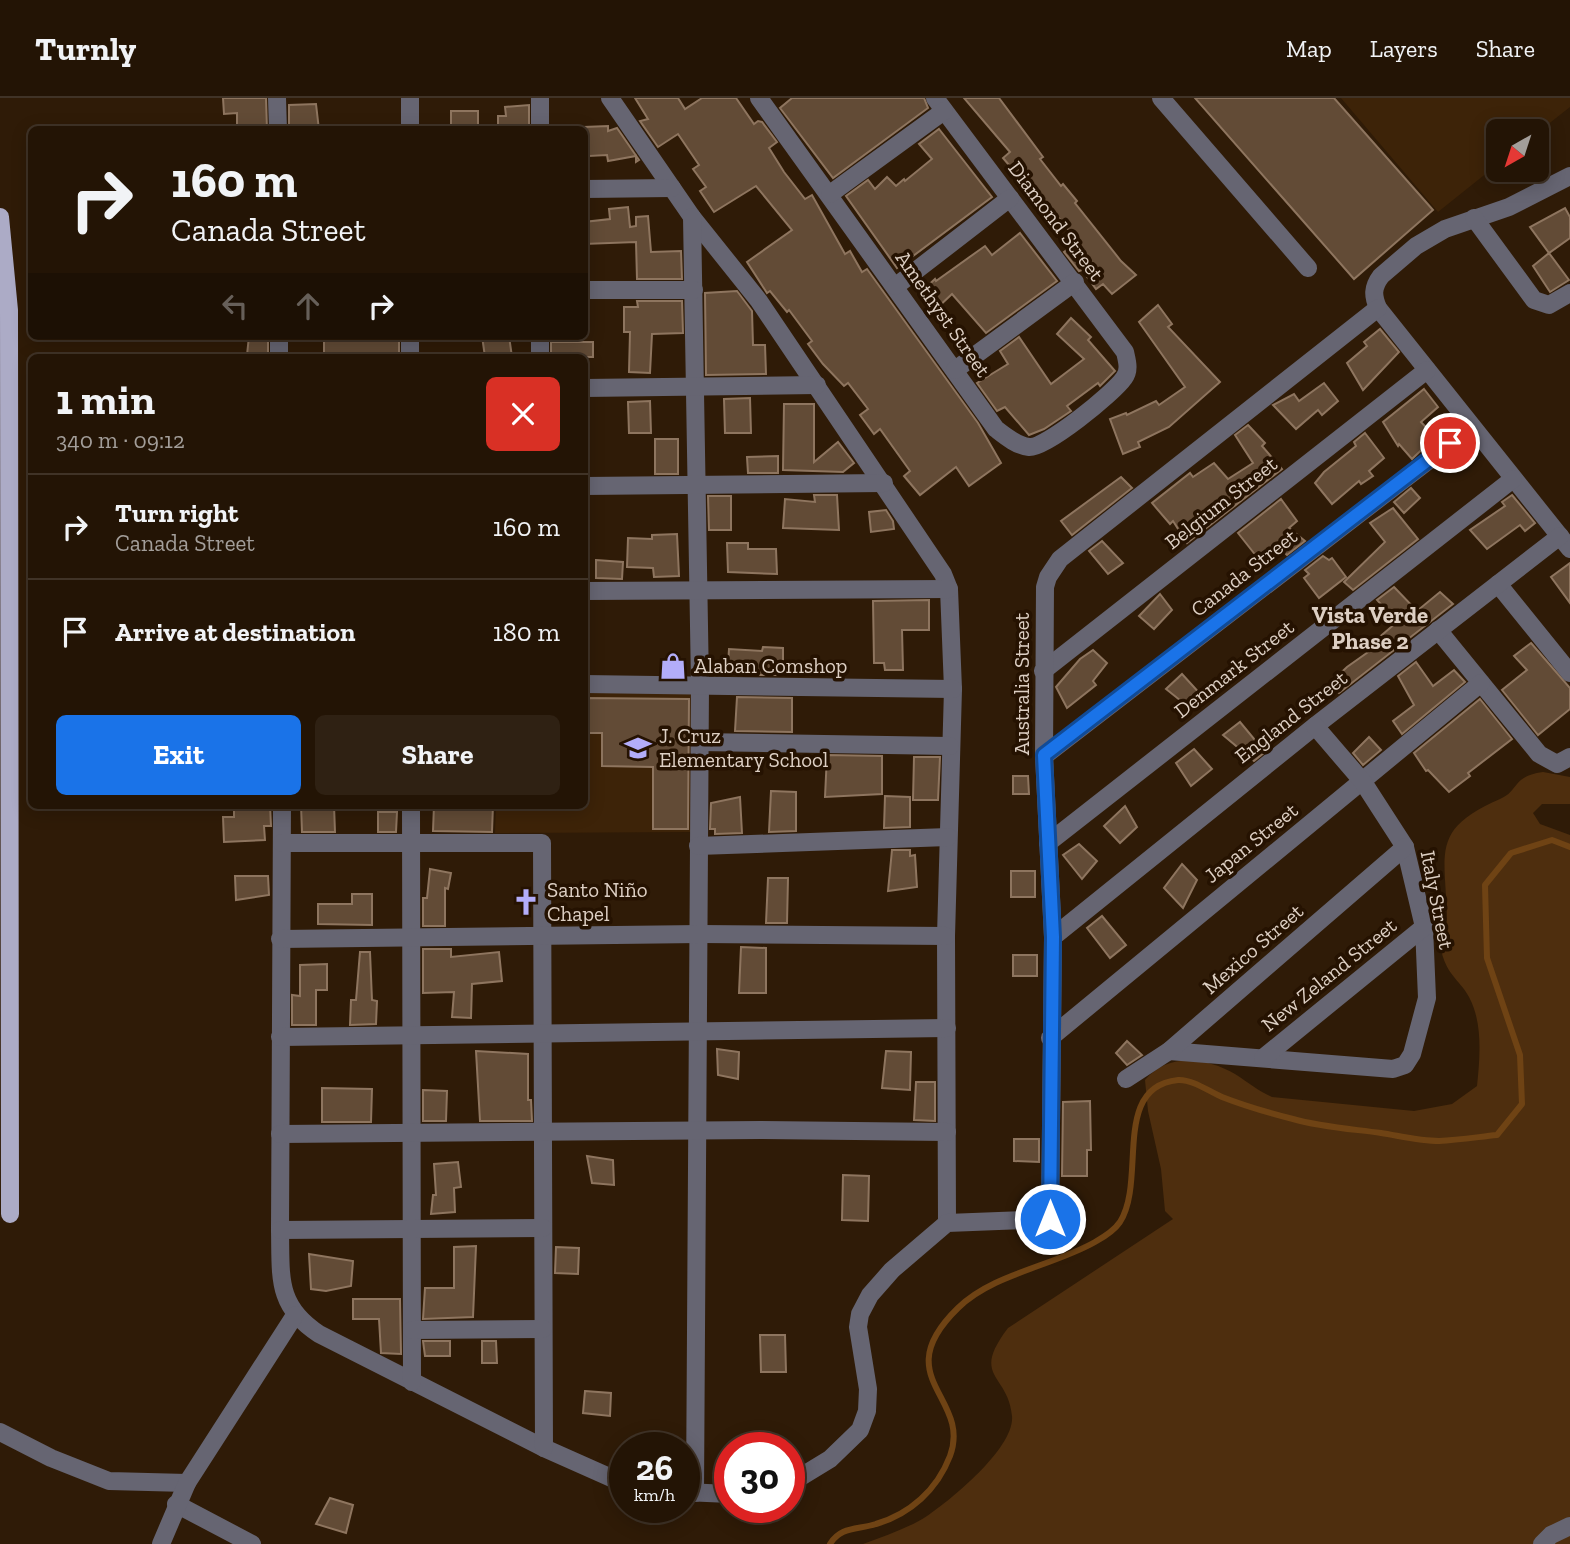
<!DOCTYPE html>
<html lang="en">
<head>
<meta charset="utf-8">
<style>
	body { margin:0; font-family:"Zilla Slab",serif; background:#2f2113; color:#f1f3f6; height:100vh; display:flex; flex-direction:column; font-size:26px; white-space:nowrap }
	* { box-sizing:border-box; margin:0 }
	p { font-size:23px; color:#a39e9a }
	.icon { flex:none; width:38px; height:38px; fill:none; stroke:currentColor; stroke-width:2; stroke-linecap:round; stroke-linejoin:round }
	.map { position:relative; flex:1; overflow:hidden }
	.drawer { position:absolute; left:28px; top:256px; width:560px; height:455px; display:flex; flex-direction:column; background:#231405; border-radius:10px; box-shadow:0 4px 18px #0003,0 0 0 2px #403327 }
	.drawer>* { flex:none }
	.guide { position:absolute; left:28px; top:28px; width:560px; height:214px; border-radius:10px; box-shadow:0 4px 18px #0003,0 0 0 2px #403327; background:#231405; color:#f1f3f6; overflow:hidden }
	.needle { width:46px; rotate:219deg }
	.controls { position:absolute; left:1486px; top:21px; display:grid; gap:14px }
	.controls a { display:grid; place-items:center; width:63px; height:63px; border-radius:10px; background:#231405; box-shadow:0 4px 18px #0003,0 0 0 2px #403327; font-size:35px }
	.speed { position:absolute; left:609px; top:1334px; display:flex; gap:14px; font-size:35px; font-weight:700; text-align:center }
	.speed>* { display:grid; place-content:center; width:91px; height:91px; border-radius:50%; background:#231405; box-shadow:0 4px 18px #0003,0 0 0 2px #403327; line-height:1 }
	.speed small { font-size:18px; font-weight:400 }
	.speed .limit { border:10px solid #d22; background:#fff; color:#111 }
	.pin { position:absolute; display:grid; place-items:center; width:60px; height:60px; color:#fff; margin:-30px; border:4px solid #fff; border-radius:50%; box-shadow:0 2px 7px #0007 }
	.me { position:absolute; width:77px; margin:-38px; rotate:0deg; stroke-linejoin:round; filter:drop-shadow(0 0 5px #0008) }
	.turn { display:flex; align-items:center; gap:24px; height:147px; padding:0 28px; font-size:32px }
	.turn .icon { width:91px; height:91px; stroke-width:2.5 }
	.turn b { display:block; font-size:49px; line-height:60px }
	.lanes { display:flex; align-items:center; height:66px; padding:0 28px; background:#0003; justify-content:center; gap:35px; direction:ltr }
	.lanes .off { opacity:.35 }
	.round { display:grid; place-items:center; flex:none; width:74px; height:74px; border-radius:10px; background:#2f2113 }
	.overview { display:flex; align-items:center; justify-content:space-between; height:119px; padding:0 28px }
	h1 { font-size:42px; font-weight:700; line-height:52px }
	.primary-button { display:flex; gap:14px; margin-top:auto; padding:14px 28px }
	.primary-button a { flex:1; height:80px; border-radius:10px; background:#1a73e8; color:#fff; font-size:28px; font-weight:700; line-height:80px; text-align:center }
	.primary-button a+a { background:#2f2113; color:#f1f3f6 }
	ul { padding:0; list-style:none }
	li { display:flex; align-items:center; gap:21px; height:105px; padding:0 28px; border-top:2px solid #403327 }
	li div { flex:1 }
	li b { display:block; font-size:26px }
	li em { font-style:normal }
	header { display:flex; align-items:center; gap:42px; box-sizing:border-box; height:98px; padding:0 35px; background:#231405; border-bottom:2px solid #403327 }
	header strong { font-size:33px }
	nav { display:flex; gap:38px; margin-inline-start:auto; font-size:24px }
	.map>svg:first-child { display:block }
	.built { fill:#3d2308 }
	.green { fill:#4e2e0e }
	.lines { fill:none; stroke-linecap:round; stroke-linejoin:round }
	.stream { stroke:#6f4314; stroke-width:6 }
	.building { fill:#624b36; stroke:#8e755f; stroke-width:2 }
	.minor { stroke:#666572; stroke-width:18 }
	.major { stroke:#acabc6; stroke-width:18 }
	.route-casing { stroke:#114b97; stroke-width:18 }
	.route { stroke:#1a73e8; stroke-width:12 }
	.labels { text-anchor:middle; stroke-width:7; stroke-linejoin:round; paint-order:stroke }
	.street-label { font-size:21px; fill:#ddcfc3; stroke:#251201 }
	.poi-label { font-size:21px; fill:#ddcfc3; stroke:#251201; text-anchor:start }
	.neighbourhood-label { font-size:23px; font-weight:bold; fill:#ddcfc3; stroke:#251201 }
</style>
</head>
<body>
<header>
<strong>Turnly</strong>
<nav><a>Map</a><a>Layers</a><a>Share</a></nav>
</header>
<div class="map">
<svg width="1570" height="1446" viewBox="0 0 1570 1446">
	<rect width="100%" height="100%" fill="#2f1b07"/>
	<!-- built -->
	<g class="built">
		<polygon points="1341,0 1570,0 1570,9 1537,35 1498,33 1498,66 1438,114"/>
		<polygon points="585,593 691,593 692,734 495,735 496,707 584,707"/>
	</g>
	<!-- green -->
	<path class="green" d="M1543,674L1570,679V706H1542L1533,715L1540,726L1570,737V1446H863C884,1438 909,1430 927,1418C952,1401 1015,1349 1012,1318C1008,1275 970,1280 1008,1230L1173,1121L1165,1113L1161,1071L1148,1013L1145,982C1167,955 1206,959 1235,976C1248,984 1258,993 1272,999L1414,1013L1452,1006L1477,988C1480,959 1483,925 1469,899C1461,884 1449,878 1443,859C1439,848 1447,830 1447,817C1445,754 1431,731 1500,701C1519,693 1512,678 1543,674Z"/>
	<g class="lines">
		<!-- stream -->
		<path class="stream" d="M830,1446C841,1428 858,1432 876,1426C910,1416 937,1392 950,1358C972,1299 886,1280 958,1210C992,1176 1053,1168 1095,1144C1104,1139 1114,1133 1120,1124C1147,1081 1111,989 1178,982C1192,981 1210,994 1222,999C1245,1008 1269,1015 1293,1021C1321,1029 1352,1031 1381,1035C1400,1038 1420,1043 1439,1043C1458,1042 1478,1039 1497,1037L1522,1006L1520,957L1487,860L1485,787L1511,755L1552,742L1570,749"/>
	</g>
	<!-- building -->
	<g class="building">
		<polygon points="223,0 266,0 267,32 237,32 237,15 224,16"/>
		<polygon points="635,0 678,0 685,11 702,0 736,0 754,26 758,23 762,24 777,44 769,50 784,74 805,101 812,97 845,156 850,153 862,174 867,171 978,325 1001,365 969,388 956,369 920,397 904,378 910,373 880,331 874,336 860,317 868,311 848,285 844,288 823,266 808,246 812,243 789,212 787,214 770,193 767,195 747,164 792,132 756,88 714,114 700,93 706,89 693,71 699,67 678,36 658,49 640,23 648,21"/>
		<polygon points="792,0 924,0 928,10 833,80 780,10"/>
		<polygon points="964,0 999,0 1043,59 1040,61 1061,88 1063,86 1077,103 1075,105 1121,163 1136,177 1112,196 1103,186 1096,191 1082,172 1079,173 1064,154 1078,144 1058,119 1050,126 1035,109 1041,104 1003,60 1010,54"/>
		<polygon points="1195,0 1334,0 1433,112 1354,181"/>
		<polygon points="316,6 319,32 289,32 289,7"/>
		<polygon points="529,7 529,32 498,32 498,18 506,18 505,9"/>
		<rect x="451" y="13" width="27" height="19"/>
		<polygon points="608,28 608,33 617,30 639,62 636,64 636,58 608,63 607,57 589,58 588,46 584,46 584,29"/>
		<polygon points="939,31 992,99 897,170 846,98 868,82 875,91 887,79 896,88 904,81 905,83 932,61 919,46"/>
		<polygon points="628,109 630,129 636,128 636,119 648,118 651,154 681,153 682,181 637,181 636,144 584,146 584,124 610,121 609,111"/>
		<polygon points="1565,110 1570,119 1570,140 1549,155 1530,129"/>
		<polygon points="1020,135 1057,183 986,235 952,196 935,212 920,195 935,181 936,183 985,148 992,157"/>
		<polygon points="1549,155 1569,182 1550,194 1533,168"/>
		<polygon points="737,193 752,213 753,247 765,247 766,276 706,277 705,195"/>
		<polygon points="637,203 682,203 683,235 652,236 650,275 629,274 630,234 624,234 624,209 638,209"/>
		<polygon points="1158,207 1172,226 1168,229 1220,284 1169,329 1138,344 1140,349 1123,356 1110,321 1126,315 1127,317 1156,303 1159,307 1185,289 1139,224"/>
		<polygon points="1071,220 1091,239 1088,242 1115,273 1100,288 1098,285 1067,308 1071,313 1044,331 1029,337 1005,309 997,313 977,285 1008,266 1000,253 1019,239 1051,286 1084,261 1057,236"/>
		<polygon points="1380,231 1399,254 1363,292 1347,265 1367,248 1364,244"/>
		<polygon points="249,238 268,238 268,259 247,257"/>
		<rect x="324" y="238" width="75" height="21"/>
		<polygon points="482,238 509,238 512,259 485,259"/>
		<rect x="551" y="244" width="42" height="15"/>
		<polygon points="1324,285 1338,303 1322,317 1318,312 1296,331 1273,307 1294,296 1299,303"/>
		<polygon points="1424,291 1438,309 1421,324 1435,339 1412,361 1399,346 1398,348 1383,324"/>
		<polygon points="750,300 751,335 725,335 724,301"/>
		<polygon points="650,303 651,335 629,335 628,304"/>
		<polygon points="784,306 814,306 814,364 838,344 854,365 843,374 783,372"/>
		<polygon points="1248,327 1265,345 1262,348 1282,371 1187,445 1173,423 1170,426 1152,405 1190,375 1193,379 1214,365 1228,381 1253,365 1235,337"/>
		<polygon points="1365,335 1384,360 1369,373 1373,378 1361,386 1359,383 1332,406 1315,385 1324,374 1356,348 1354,344"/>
		<rect x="655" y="341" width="23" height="35"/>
		<polygon points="778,358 778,375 748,375 747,359"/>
		<polygon points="1121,379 1132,390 1072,437 1061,423"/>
		<polygon points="1411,390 1420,400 1404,415 1394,404"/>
		<polygon points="814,397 837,397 839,432 783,430 785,401 815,404"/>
		<polygon points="1512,397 1535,425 1525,433 1520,427 1487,451 1470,432 1505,408 1502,404"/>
		<polygon points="708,398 731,398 731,432 709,432"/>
		<polygon points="1281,401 1297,423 1289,430 1305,443 1287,457 1275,446 1257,459 1238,435"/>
		<polygon points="1393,410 1418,441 1353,492 1344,484 1385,444 1370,425"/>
		<polygon points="886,412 893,423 894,431 871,434 869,414"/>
		<polygon points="677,436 679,478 654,479 653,470 627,469 628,440 652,441 652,437"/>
		<polygon points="1102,443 1123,465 1108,476 1089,453"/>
		<polygon points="727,445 748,445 748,451 776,451 777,476 728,474"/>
		<polygon points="1323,458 1329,462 1332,460 1346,479 1319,500 1304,480 1309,476 1305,472"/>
		<polygon points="596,462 623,464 622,481 596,480"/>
		<polygon points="1570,465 1570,505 1551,479"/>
		<polygon points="1394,489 1417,513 1440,494 1453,506 1339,595 1329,586 1347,569 1378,547 1375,543 1397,524 1377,502"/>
		<polygon points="1160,496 1172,512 1154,531 1139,518"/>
		<polygon points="929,502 929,532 902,532 903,572 885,572 884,565 874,565 873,503"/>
		<polygon points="1531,545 1570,590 1570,611 1538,637 1502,592 1527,572 1514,558"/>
		<polygon points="763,549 783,550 783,577 738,577 738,569 728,568 729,551 762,553"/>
		<polygon points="1093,552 1107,565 1093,583 1096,587 1067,610 1056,589 1080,561"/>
		<polygon points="1416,564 1433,588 1454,572 1465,584 1402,636 1393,623 1414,607 1398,578"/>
		<polygon points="1182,576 1203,599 1191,611 1166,591"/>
		<polygon points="737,599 792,600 792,634 735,633"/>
		<polygon points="584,600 689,601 688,731 653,731 653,669 602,668 602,635 584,635"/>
		<polygon points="1480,601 1512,641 1468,675 1470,678 1449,694 1428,672 1426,673 1414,655"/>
		<polygon points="1240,624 1265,654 1254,663 1223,637"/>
		<polygon points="1369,639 1381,652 1363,667 1353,655"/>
		<polygon points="1194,651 1212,671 1191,688 1176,665"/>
		<polygon points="827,657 882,658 882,696 825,699"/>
		<polygon points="914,659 940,659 938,702 913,702"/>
		<polygon points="1013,678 1028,678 1029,696 1013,696"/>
		<polygon points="771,693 796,694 796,733 769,734"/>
		<polygon points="885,698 910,699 910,729 884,730"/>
		<polygon points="740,699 742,735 715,736 715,731 710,731 711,705"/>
		<polygon points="234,707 270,707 271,728 264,728 265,742 224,744 223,719 234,719"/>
		<polygon points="301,707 334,707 335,734 302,734"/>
		<polygon points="434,707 493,707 492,734 433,733"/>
		<polygon points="1125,708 1137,729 1120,745 1104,728"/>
		<polygon points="378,714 397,714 396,734 378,734"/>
		<polygon points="1079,746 1097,763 1082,781 1063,757"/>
		<polygon points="892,752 910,752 910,758 915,757 917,789 888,793"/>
		<polygon points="1182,766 1197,782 1183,810 1164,790"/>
		<polygon points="430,771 451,775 448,791 445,790 445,828 423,828 423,800 427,800"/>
		<rect x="1011" y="773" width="24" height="26"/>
		<polygon points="235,778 268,778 269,797 236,802"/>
		<polygon points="768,780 788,780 787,825 766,825"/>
		<polygon points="352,796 372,796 372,827 318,826 318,806 352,806"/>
		<polygon points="1102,818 1126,847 1110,860 1087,830"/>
		<polygon points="741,849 766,850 766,895 739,895"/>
		<polygon points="423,851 451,851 451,859 499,854 502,883 472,886 471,920 452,919 454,894 423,895"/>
		<polygon points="360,854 370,854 372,902 377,903 376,926 350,927 351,902 356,902"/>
		<rect x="1013" y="857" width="24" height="21"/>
		<polygon points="327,866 327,892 316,892 316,927 292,927 292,897 300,898 300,867"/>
		<polygon points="1127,943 1142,957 1127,967 1116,955"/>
		<polygon points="717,951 739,954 738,981 718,977"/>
		<polygon points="476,953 528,956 528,1002 531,1002 532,1023 480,1023"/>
		<polygon points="886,953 911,954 910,992 882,990"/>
		<polygon points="916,984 935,984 935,1023 914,1022"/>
		<polygon points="322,990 372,991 371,1024 322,1024"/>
		<polygon points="423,992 447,993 446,1023 423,1023"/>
		<polygon points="1090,1003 1091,1052 1087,1052 1087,1078 1062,1078 1063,1004"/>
		<polygon points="1014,1041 1039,1041 1039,1064 1014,1063"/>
		<polygon points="587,1058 613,1062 614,1087 592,1085"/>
		<polygon points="458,1064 461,1089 454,1090 455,1114 431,1116 433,1097 436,1097 434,1066"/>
		<polygon points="843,1077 869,1078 868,1123 842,1122"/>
		<polygon points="476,1148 473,1219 423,1221 425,1190 454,1190 454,1149"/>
		<polygon points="556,1149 579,1150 578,1176 555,1175"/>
		<polygon points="309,1156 353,1163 351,1188 326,1193 311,1191"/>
		<polygon points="353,1201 400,1201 401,1256 381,1255 379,1221 353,1221"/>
		<polygon points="760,1237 785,1237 786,1274 761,1274"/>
		<polygon points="423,1243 450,1243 450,1258 425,1258"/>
		<polygon points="482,1243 496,1243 497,1265 482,1265"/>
		<polygon points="585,1293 611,1295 610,1318 583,1315"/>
		<polygon points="330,1400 353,1407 346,1435 316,1426"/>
	</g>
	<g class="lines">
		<!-- minor -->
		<g class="minor">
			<polyline points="277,0 278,32"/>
			<polyline points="540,0 540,32"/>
			<polyline points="610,0 692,119 759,203 943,476 949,491 953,591 946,838 947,1125"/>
			<path d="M759,0L996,331C1005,338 1017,348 1029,349C1045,351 1114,295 1124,280C1130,272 1127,263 1125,254L935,0"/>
			<polyline points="1161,0 1308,170"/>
			<polyline points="410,32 410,0"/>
			<path d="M1570,78L1509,109L1445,131L1416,148L1381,178C1372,190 1373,198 1378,210L1570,451"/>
			<polyline points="584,91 672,90"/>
			<polyline points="830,96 944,13"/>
			<polyline points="692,119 700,586 695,1395"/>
			<polyline points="1474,120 1534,202 1549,207 1570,195"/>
			<polyline points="896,188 1010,100"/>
			<polyline points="584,192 694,192"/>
			<polyline points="410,238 410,259"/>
			<polyline points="279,259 279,238"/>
			<polyline points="540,259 540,238"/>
			<polyline points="955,272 1075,184"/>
			<polyline points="584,290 817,287"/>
			<polyline points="584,388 884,385"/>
			<polyline points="1498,486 1570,575"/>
			<polyline points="584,493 949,491"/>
			<polyline points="1438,532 1539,656 1557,666 1570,659"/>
			<polyline points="1043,573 1427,272"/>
			<polyline points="584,586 953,591"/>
			<polyline points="699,644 950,648"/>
			<polyline points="1044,658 1472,329"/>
			<path d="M282,707L280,1132C281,1179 276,1208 319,1236L544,1350L625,1386"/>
			<polyline points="411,707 412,1284"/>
			<polyline points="282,745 542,745 544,1350"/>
			<polyline points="1048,745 1513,381"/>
			<polyline points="698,748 948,739"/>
			<polyline points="1053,839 1315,628 1560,438"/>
			<polyline points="280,841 700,836 946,838"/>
			<polyline points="280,939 947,930"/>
			<polyline points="1050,940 1481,585"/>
			<polyline points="1169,953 1393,971 1405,967 1412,956 1427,900 1424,829 1405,749 1363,684 1315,628"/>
			<polyline points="1263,960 1424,829"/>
			<polyline points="1126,981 1169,953 1405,749"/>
			<polyline points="280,1036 760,1032 947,1034"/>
			<polyline points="280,1132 543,1130"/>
			<polyline points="412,1232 543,1231"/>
			<polyline points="0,1334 51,1360 109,1383 187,1385"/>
			<polyline points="789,1386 830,1361 860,1332 867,1313 868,1291 858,1229 860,1216 870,1197 892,1172 947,1125 1050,1121 1053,839 1044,658 1045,489 1048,479 1060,461 1378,210"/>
			<polyline points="684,1394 730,1396"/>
			<polyline points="176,1406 252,1446"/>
			<polyline points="161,1446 187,1385 295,1217"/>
			<polyline points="1542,1446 1551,1437 1570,1428"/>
		</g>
		<!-- major -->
		<polyline class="major" points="0,119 9,212 10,1116"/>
	</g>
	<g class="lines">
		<defs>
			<polyline id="route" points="1050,1121 1053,839 1044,657 1450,345"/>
		</defs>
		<!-- route casing -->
		<use href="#route" class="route-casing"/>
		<!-- route -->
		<use href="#route" class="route"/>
	</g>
	<!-- icons -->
	<defs>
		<symbol id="shop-bare" viewBox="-9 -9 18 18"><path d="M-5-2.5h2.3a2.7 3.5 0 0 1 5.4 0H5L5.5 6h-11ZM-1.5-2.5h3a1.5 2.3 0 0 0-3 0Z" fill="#b3adf9" stroke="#251201" stroke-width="2.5" paint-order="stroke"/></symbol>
		<symbol id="school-bare" viewBox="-9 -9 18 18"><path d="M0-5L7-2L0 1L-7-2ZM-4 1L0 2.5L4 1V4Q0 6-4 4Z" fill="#b3adf9" stroke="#251201" stroke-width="2.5" paint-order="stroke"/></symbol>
		<symbol id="church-bare" viewBox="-9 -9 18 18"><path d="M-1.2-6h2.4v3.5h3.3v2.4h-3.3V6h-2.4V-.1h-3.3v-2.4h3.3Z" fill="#b3adf9" stroke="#251201" stroke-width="2.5" paint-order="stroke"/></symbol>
	</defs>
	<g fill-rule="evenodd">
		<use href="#shop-bare" x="654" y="549" width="38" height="38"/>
		<use href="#school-bare" x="619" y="631" width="38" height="38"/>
		<use href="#church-bare" x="507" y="785" width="38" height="38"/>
	</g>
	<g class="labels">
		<!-- street labels -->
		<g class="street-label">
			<text transform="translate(1056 123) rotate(53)" y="7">Diamond Street</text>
			<text transform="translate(943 216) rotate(55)" y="7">Amethyst Street</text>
			<text transform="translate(1221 405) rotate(-38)" y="7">Belgium Street</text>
			<text transform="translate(1244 475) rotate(-38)" y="7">Canada Street</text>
			<text transform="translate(1234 571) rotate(-38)" y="7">Denmark Street</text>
			<text transform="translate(1022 586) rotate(-90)" y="7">Australia Street</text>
			<text transform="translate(1291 619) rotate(-38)" y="7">England Street</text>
			<text transform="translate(1251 745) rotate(-39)" y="7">Japan Street</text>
			<text transform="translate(1437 802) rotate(79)" y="7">Italy Street</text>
			<text transform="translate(1253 851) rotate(-41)" y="7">Mexico Street</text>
			<text transform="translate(1329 877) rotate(-39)" y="7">New Zeland Street</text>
		</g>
		<!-- poi labels -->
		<g class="poi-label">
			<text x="694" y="575">Alaban Comshop</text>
			<text x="659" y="645">J. Cruz<tspan x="659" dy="24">Elementary School</tspan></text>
			<text x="547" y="799">Santo Niño<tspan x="547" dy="24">Chapel</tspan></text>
		</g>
		<!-- neighbourhood labels -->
		<g class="neighbourhood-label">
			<text x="1370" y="525">Vista Verde<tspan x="1370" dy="26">Phase 2</tspan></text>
		</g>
	</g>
</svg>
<div class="controls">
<a><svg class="needle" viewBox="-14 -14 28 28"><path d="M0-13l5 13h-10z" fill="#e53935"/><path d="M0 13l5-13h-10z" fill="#a39e9a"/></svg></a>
</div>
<div class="speed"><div>26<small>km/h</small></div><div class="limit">30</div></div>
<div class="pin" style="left:1450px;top:345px;background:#d93025"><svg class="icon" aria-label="arrive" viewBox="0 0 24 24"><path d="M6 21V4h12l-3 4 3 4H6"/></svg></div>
<svg class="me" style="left:1050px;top:1121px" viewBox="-20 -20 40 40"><circle r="17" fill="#1a73e8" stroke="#fff" stroke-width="3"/><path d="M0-11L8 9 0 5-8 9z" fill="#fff"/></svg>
<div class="guide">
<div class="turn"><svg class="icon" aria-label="right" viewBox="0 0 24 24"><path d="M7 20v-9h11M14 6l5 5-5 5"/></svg><div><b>160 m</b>Canada Street</div></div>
<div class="lanes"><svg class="icon off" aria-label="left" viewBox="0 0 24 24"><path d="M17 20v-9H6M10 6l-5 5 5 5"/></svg><svg class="icon off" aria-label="ahead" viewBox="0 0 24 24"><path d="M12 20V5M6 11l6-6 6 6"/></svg><svg class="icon" aria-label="right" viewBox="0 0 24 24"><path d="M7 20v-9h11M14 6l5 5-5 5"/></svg></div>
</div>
<section class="drawer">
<div class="overview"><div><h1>1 min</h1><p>340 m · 09:12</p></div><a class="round" style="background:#d93025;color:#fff"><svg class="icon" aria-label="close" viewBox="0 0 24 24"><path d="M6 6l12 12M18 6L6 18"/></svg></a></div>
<ul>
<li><svg class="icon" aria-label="right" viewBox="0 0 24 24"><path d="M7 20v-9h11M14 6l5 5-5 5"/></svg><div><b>Turn right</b><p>Canada Street</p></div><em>160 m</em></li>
<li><svg class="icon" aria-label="arrive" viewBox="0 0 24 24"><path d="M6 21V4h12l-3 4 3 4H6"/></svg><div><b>Arrive at destination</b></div><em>180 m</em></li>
</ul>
<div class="primary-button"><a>Exit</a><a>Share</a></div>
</section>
</div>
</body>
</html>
